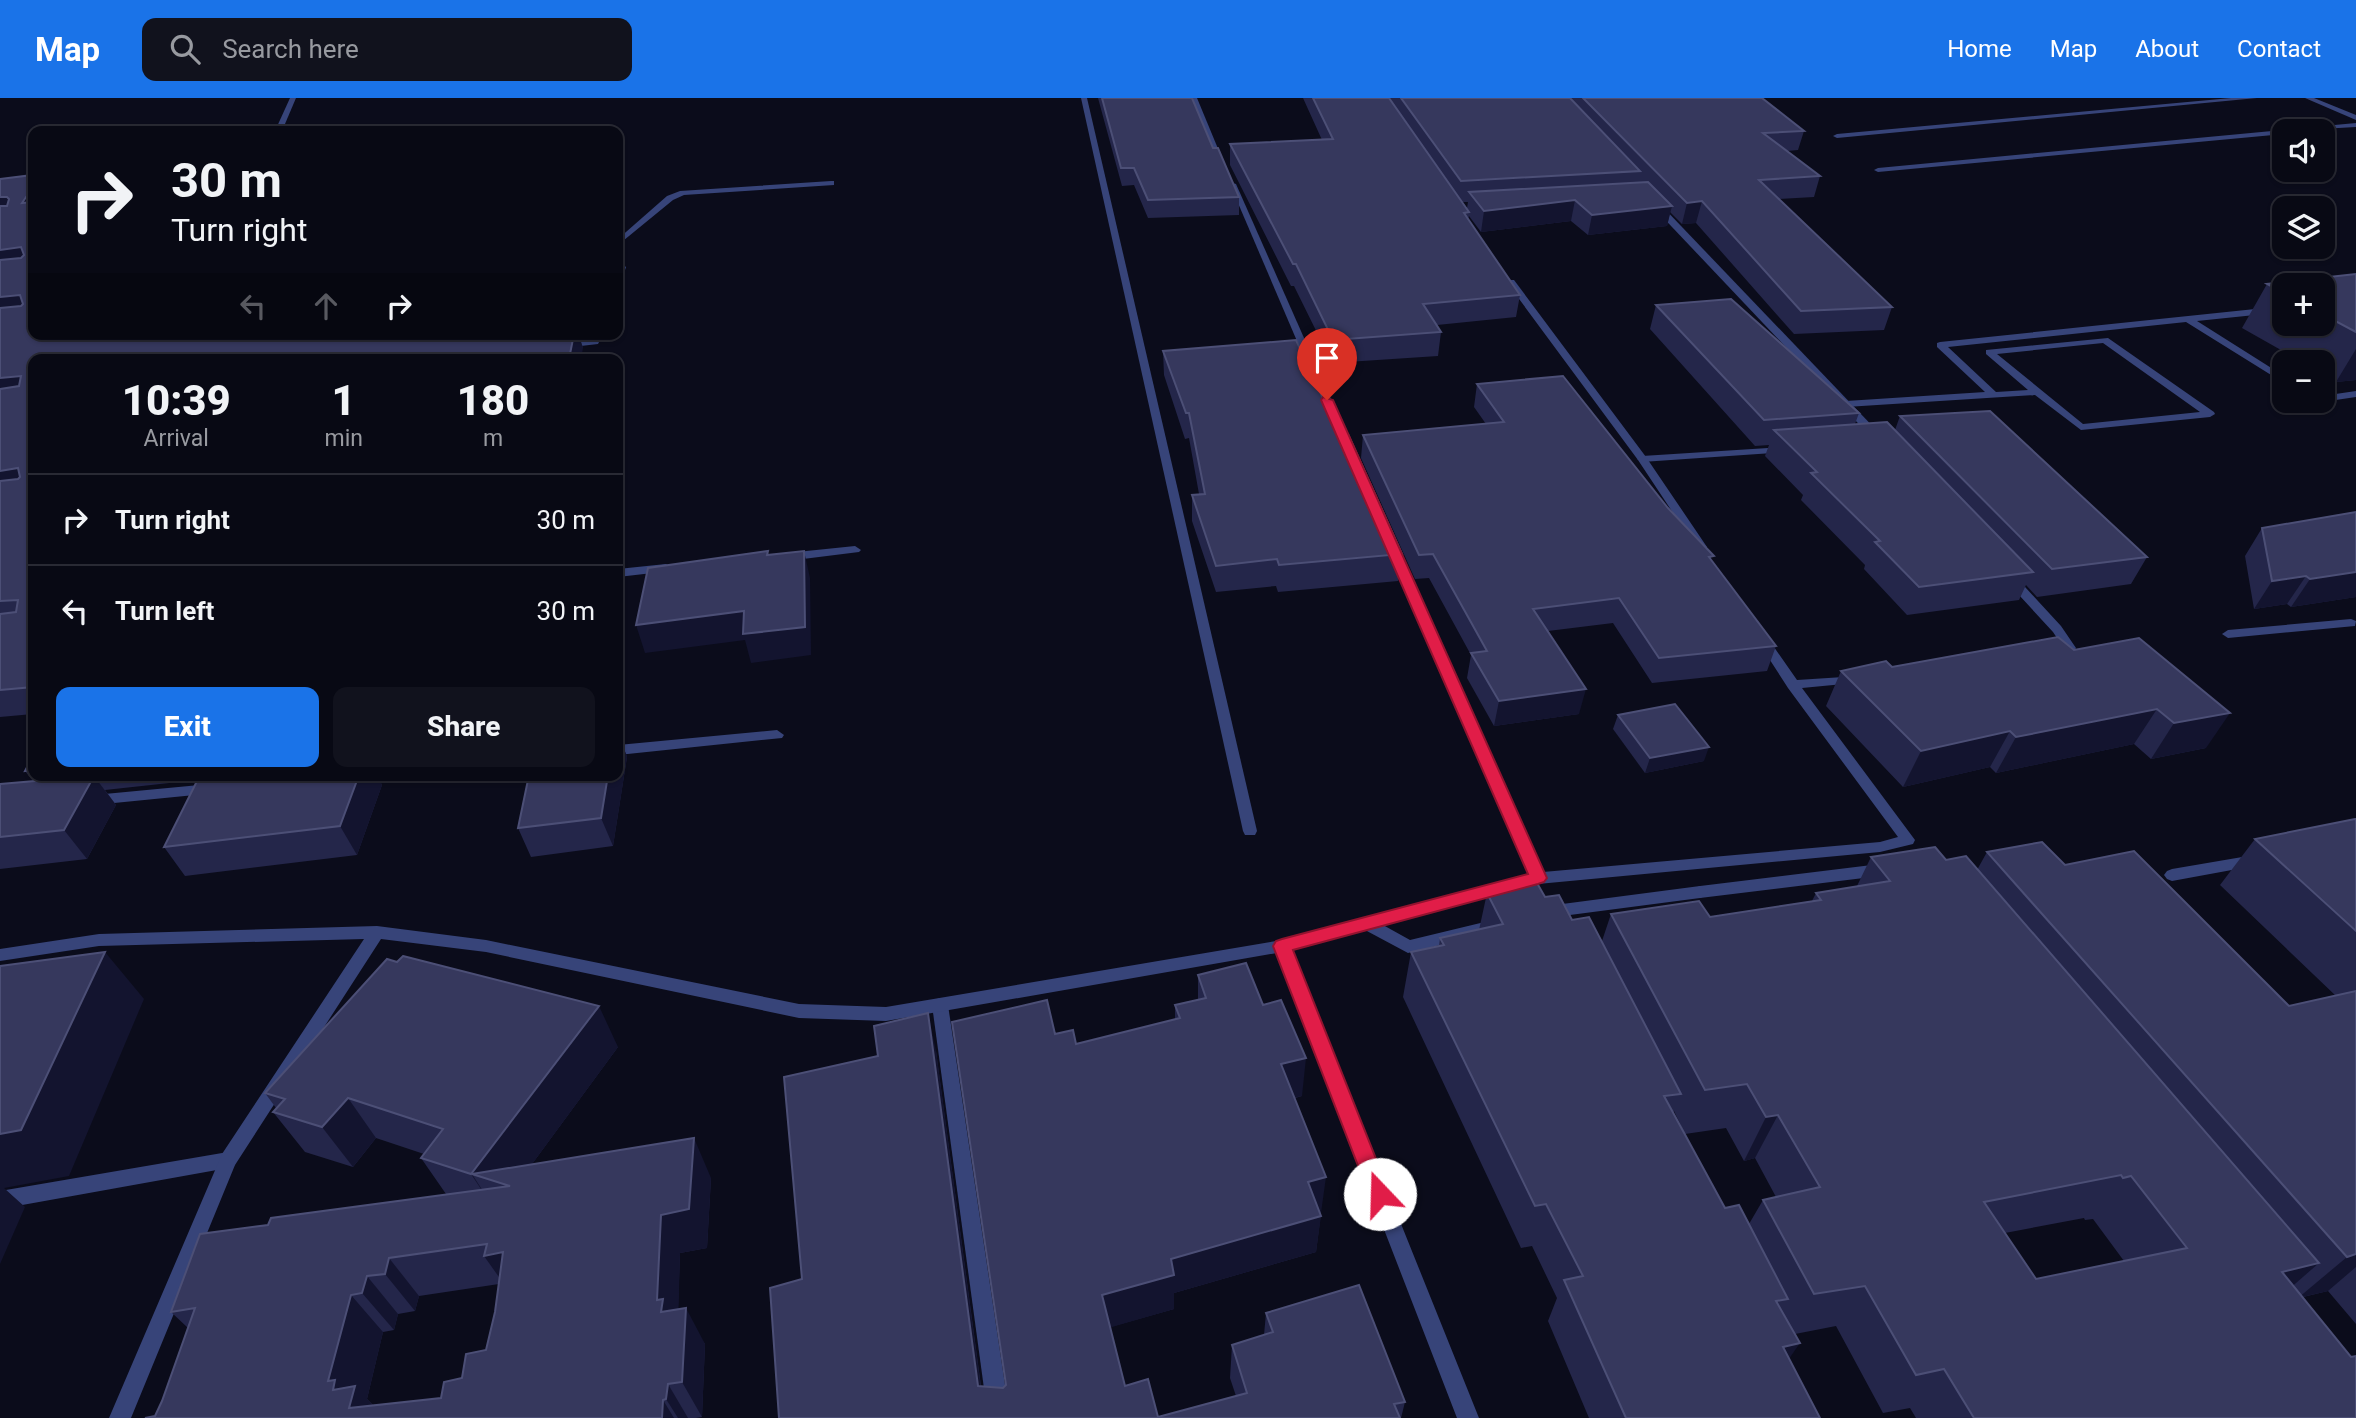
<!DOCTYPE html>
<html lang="en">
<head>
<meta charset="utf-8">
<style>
	body { margin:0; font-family:Roboto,sans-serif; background:#11121d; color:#f1f3f6; height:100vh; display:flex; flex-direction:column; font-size:26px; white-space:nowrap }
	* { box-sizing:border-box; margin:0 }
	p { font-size:23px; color:#989aa0 }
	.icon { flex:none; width:38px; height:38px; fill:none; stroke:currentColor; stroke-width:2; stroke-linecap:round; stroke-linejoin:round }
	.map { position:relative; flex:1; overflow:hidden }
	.side { position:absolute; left:28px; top:256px; width:595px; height:427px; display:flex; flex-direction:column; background:#080914; border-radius:14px; box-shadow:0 2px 5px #0004,0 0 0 2px #292a34 }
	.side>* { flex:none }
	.banner { position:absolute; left:28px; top:28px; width:595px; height:214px; border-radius:14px; box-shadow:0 2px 5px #0004,0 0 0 2px #292a34; background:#080914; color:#f1f3f6; overflow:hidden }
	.buttons { position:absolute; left:2272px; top:21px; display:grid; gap:14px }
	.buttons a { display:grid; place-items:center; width:63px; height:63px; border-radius:14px; background:#080914; box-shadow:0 2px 5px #0004,0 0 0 2px #292a34; font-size:35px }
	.pin { position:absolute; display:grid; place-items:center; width:60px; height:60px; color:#fff; margin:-72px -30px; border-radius:50% 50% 50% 0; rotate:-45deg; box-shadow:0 0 7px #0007 }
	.pin .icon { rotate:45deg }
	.me { position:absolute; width:77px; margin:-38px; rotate:339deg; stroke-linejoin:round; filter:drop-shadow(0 0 5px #0008) }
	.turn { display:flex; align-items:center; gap:24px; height:147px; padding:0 28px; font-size:32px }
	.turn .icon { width:91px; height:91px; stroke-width:2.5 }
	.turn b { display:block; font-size:49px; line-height:60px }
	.lanes { display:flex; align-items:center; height:66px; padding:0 28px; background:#0003; justify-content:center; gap:35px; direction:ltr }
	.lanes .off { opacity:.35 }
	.eta { display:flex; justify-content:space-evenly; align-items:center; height:119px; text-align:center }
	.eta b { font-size:42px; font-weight:800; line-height:49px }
	.action { display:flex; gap:14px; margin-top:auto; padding:14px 28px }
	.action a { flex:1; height:80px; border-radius:14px; background:#1a73e8; color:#fff; font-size:28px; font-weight:800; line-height:80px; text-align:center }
	.action a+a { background:#11121d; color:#f1f3f6 }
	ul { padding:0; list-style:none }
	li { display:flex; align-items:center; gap:21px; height:91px; padding:0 28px; border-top:2px solid #292a34 }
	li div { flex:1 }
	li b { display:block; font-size:26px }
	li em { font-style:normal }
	header { display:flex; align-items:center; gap:42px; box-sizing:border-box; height:98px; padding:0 35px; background:#1a73e8; color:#fff }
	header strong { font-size:33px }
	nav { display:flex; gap:38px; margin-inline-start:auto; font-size:24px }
	.search { width:490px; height:63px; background:#11121d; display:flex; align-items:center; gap:18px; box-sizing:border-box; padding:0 24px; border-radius:14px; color:#989aa0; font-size:26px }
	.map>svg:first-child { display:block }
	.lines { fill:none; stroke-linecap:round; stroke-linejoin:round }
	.service { fill:#374479; fill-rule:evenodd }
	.minor { fill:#374479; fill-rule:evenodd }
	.wall { fill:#24264a; fill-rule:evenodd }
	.shaded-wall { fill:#13142f }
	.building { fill:#36385d; stroke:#4c4f76; stroke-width:2; fill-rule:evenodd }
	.route { fill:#e11d48; stroke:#92132f; stroke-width:2 }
</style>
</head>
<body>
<header>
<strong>Map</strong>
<div class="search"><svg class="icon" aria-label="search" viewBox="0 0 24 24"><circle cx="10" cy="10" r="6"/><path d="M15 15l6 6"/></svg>Search here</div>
<nav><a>Home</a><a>Map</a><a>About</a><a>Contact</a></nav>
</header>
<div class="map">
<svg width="2356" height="1320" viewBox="0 0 2356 1320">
	<rect width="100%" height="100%" fill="#0b0c1b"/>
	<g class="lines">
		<!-- service -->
		<g class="service">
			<polygon points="2231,0 2257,0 1837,40 1833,38 1837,36"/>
			<polygon points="2305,0 2314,0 2356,17 2356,22"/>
			<polygon points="2356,25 2356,29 2284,33 2284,36 1878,74 1874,72 1878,70"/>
			<polygon points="831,83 834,83 834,87 684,97 673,102 618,147 618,141 667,98 680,93"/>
			<path d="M2284,208V214L2197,223L2284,278V285L2186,224L1948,249L1996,294L2028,292L1986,256V252L2108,240L2214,314L2215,316L2210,319L2081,332L2035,297L1846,309L1841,306L1846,303L1985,294L1937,249V245L1940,244ZM2103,245L2200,314L2083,326L1997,256Z"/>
			<polygon points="2356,293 2356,299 2322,304 2318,303 2322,303 2322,298"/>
			<polygon points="1784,349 1789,352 1788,354 1642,364 1637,361 1642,358"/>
			<polygon points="1880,766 1885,768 1888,772 1885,776 1880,778 1700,800 1695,798 1692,794 1695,790 1700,788"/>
			<polygon points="940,900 946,902 948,907 1010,1320 988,1320 932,907 934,902"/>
			<polygon points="228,1054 234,1056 237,1062 234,1068 228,1070 0,1111 0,1093"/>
		</g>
		<!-- minor -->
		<g class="minor">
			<polygon points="290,0 296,0 282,33 275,33"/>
			<polygon points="1081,0 1087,0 1257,733 1255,737 1245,737 1243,733"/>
			<polygon points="1191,0 1197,0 1226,70 1219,68"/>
			<polygon points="1229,84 1236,86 1354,353 1353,355 1345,355 1344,353"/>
			<polygon points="1654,106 1660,106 1881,337 1881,341 1873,341 1654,110"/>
			<polygon points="622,166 626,169 622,181 618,184 618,167"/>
			<polygon points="1508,182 1514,182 1646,359 1707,449 1705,451 1697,451 1638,362 1508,186"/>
			<polygon points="593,236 603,236 598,246 563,250 558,247 563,244 591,242"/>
			<polygon points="1393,447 1399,451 1543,774 1880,744 1898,739 1788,590 1757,542 1763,538 1767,539 1797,582 1859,578 1861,581 1859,584 1854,585 1802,590 1915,742 1913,746 1880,754 1538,786 1383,827 1410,842 1497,821 1503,823 1505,827 1503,831 1497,833 1408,855 1365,832 1291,852 1479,1320 1457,1320 1277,855 886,923 799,920 486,854 381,841 235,1067 131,1320 109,1320 222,1056 364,841 99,848 0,863 0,851 99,836 377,828 486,842 799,906 886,909 1282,842 1529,777 1387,451"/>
			<polygon points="855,448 861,452 859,454 787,463 781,459 787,455"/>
			<polygon points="666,466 672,470 670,473 618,479 618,471"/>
			<path d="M2011,477L2015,478L2061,528L2076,550C2072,557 2062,562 2053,560L2052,557L2063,549L2053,534L2007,484L2005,481Z"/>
			<polygon points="2351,521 2356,523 2355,528 2228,540 2222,536 2228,532"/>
			<polygon points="777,632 784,637 782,640 618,657 618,647"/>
			<polygon points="210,686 215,687 217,691 215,695 94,707 87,702 94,697"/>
			<polygon points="2254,757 2259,759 2262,763 2259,767 2172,783 2167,781 2164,777 2167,773 2172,771"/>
			<polygon points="1700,788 1705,790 1708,794 1705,798 1700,800 1547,820 1541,818 1539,814 1541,810 1547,808"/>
		</g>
	</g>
	<!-- wall -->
	<g class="wall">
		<polygon points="1098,0 1192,0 1213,50 1239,99 1239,117 1148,120 1134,87 1122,88"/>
		<path d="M1303,0H1762L1804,33L1798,52L1787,53L1820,78L1814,99L1779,101L1892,209L1884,232L1794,236L1696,125L1682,126L1670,114L1667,128L1588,137L1571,123L1481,134L1469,118L1468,122L1520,197L1516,219L1437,227L1441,234L1438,258L1332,265L1294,188H1291L1230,67V46L1322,42ZM1462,104H1468L1467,110Z"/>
		<polygon points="33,77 33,236 589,240 580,241 583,250 33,261 33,616 0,619 0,81"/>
		<path d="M2356,176V282L2336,284L2322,276V264H2302L2242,230L2267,186ZM2284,187H2322V226H2284Z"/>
		<polygon points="1656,207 1859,315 1855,326 1895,332 1900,318 2147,459 2131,486 2037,499 2026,487 2019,502 1907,517 1864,471 1865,467 1801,402 1803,397 1765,358 1769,347 1755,348 1650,231"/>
		<polygon points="1163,253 1340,337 1402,456 1398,483 1278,494 1276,488 1216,494 1192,423 1192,397 1199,396 1189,340 1185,341 1164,277"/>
		<polygon points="1477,286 1712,463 1776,548 1767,573 1652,585 1613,525 1548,533 1579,616 1494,628 1467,580 1471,557 1429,480 1415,481 1361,360 1363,337 1486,326 1474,309"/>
		<polygon points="2356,414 2356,499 2291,509 2287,506 2254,511 2245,458 2262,430"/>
		<polygon points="2139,540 2206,650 2151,661 2134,646 1996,675 1990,669 1903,689 1826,608 1841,573 1892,569 2074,552"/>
		<polygon points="1618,617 1704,663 1645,675 1613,631"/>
		<polygon points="618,634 627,659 613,748 531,759 518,730 618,677"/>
		<polygon points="33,658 33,677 377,677 382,687 357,757 185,778 164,749 197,682 105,692 116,707 87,761 0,771 0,686 33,683 25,673"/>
		<path d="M2356,721V1226L2328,1193L2303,1199L2356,1320H1916L1910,1310L1883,1315L1836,1228L1795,1236L1789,1261L1820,1320H1589L1548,1223L1557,1200L1532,1148L1521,1150L1403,899L1411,854L1439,848L1440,840L1479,832L1487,795L1545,799L1572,822L1602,843L1611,816L1710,819L1812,803L1816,795L1857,788L1871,759L1946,762L1977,772L1987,754L2065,767L2289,908L2336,898L2220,787L2255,741ZM1674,1013L1685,1036L1726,1030L1744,1063L1755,1060L1776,1099L1763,1102L1749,1126L1725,1110L1673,1015ZM2084,1120L2085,1122L2093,1121L2124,1163L2036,1181L2005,1135Z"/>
		<polygon points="1198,877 1263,907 1302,998 1295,1000 1321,1115 1316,1154 1174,1195 1174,1211 1110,1229 1125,1288 1158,1319 1236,1298 1230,1280 1232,1247 1264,1237 1266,1215 1405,1304 1401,1320 779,1320 802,1181 936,953 981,1288 1003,1290 1006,1287 1055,936 1076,946 1175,921 1175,907 1198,902"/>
		<path d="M618,949L532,1066L711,1080L707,1150L680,1155L678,1211L705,1246L702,1319L696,1320H145L155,1318L162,1303L188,1230L171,1214L268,1127L446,1096L421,1060L424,1056L376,1040L353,1069L305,1054L273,1014L276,1010L265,995ZM499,1186L495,1214L486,1252L462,1280L441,1300L373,1307L367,1301L383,1234L394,1232L398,1216L415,1213L419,1198Z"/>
	</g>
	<!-- shaded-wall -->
	<g class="shaded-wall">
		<polygon points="33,89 33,124 22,105"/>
		<polygon points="0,99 7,99 18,118 0,120"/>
		<polygon points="1575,102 1571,123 1481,134 1484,113"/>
		<polygon points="1702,103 1696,125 1682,126 1687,105"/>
		<polygon points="1672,108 1667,128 1588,137 1592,117"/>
		<polygon points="21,149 33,169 0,174 0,152"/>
		<polygon points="20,197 33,218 0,222 0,199"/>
		<polygon points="422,236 590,236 589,240 580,241 583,250 581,261 434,255 418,239"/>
		<polygon points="2356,251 2356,282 2336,284"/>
		<polygon points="21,278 33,298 0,303 0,280"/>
		<polygon points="18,370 33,393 0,398 0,373"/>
		<polygon points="804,453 810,480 811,557 751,565 745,542 645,555 636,527"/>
		<polygon points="2356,474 2356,499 2291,509 2310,481"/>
		<polygon points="2306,478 2287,506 2254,511 2272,483"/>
		<polygon points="1586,591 1579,616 1494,628 1499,603"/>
		<polygon points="2157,611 2134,646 1996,675 2016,639"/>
		<polygon points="2230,615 2206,650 2151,661 2174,625"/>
		<polygon points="2010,633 1990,669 1903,689 1921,653"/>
		<polygon points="618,634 627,659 613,748 601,720 608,677 618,677"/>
		<polygon points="1709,649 1704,663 1645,675 1650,660"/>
		<polygon points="359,677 377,677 382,687 357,757 340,728"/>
		<polygon points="94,678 116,707 87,761 64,732"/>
		<polygon points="105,854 144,901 69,1078 4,1090 25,1109 0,1166 0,1036"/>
		<polygon points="599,908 618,949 513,1092 510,1088 472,1076 497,1115 471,1076"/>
		<polygon points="928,915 936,953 985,1320 978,1288"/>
		<polygon points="1306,960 1302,998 1278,1003 1281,966"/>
		<polygon points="348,1000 376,1040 353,1069 322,1029"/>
		<polygon points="1778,1017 1755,1060 1744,1063 1766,1019"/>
		<polygon points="694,1040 711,1080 707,1150 680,1155 678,1229 661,1214 657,1202 661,1117"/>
		<polygon points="1326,1079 1321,1115 1303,1120 1308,1084"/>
		<polygon points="1321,1118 1316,1154 1174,1195 1174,1211 1105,1231 1102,1197 1171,1161"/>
		<polygon points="503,1154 511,1196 484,1158"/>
		<polygon points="2356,1156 2356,1169 2328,1193 2298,1200 2347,1159"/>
		<polygon points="389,1160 419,1198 415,1213 385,1176"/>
		<polygon points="2319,1165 2272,1206 2282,1174"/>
		<polygon points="367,1178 398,1216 394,1232 362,1195"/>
		<polygon points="351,1197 383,1234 367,1301 385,1320 359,1320 333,1292 328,1283"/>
		<polygon points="686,1210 705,1246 702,1319 682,1284"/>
		<polygon points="1800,1245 1773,1284 1783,1249"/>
		<polygon points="668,1286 688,1320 678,1320 666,1301"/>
		<polygon points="663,1302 674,1320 662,1320"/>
	</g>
	<!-- building -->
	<g class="building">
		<polygon points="1102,0 1192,0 1213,50 1218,50 1239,99 1148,102 1134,70 1121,70"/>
		<polygon points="1313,0 1389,0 1469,114 1464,115 1520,197 1423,206 1441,234 1333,242 1296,166 1293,166 1230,46 1333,41"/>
		<polygon points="1401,0 1570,0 1640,73 1461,83"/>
		<polygon points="1583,0 1762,0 1804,33 1763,35 1820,78 1759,82 1892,209 1801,213 1702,103 1687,105"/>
		<polygon points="33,77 33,89 22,105 33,104 33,236 422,236 418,239 420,242 456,242 507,236 574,236 569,261 33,261 33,589 0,592 0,516 16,514 18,502 0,503 0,383 18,381 20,379 18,370 0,373 0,291 19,288 21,278 0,280 0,210 21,208 23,206 20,197 0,199 0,162 21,160 24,157 21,149 0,152 0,108 7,108 9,101 7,99 0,99 0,81"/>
		<polygon points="1648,84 1672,108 1592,117 1575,102 1484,113 1469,94"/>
		<polygon points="2356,176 2356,234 2322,216 2322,187 2284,187 2284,195 2267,186"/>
		<polygon points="1731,201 1859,315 1764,322 1656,207"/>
		<polygon points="1296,242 1340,337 1348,336 1402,456 1279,467 1277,461 1216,468 1192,397 1205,396 1189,315 1186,315 1163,253"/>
		<polygon points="1563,278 1668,410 1714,458 1709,459 1776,548 1659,560 1619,500 1533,511 1586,591 1499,603 1471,555 1487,553 1433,456 1419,457 1363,337 1504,324 1477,286"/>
		<polygon points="1990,313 2147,459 2052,471 1900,318"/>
		<polygon points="1887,324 2033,474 1919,489 1875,444 1880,443 1811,375 1817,374 1774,332"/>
		<polygon points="2356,414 2356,474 2310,481 2306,478 2272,483 2262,430"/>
		<polygon points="768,453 767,457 804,453 805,529 743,536 744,513 636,527 648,470"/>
		<polygon points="2058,539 2074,552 2139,540 2230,615 2174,625 2157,611 2016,639 2010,633 1921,653 1841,573 1886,563 1892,569"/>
		<polygon points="1675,606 1709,649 1650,660 1618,617"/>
		<polygon points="33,658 33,672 25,673"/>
		<polygon points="200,677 359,677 340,728 164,749"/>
		<polygon points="529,677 608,677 601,720 518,730"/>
		<polygon points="94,678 64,732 0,739 0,686"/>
		<polygon points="2355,721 2356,721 2356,833 2255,741"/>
		<polygon points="2042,744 2065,767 2134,753 2289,908 2356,893 2356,1156 2347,1159 1987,754"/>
		<path d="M1935,749L1946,762L1966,758L2319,1165L2282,1174L2351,1259L2356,1258V1320H1974L1944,1271L1916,1277L1865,1188L1814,1196L1763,1102L1820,1089L1778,1017L1766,1019L1747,986L1705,992L1611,816L1699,803L1710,819L1821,802L1816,795L1890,783L1871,759ZM2121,1077L2123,1080L2131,1078L2187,1150L2036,1181L1984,1104Z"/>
		<polygon points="1537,785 1545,799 1559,797 1572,822 1589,819 1681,996 1664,998 1725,1110 1739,1107 1788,1201 1776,1203 1800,1245 1783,1249 1820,1320 1626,1320 1564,1182 1583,1178 1546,1106 1535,1108 1411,854 1444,847 1440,840 1503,826 1487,795"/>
		<polygon points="105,854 21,1032 0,1036 0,868"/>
		<polygon points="403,858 599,908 471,1076 421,1060 443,1031 348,1000 322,1029 273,1014 285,1001 265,995 387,861 397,864"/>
		<polygon points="1246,865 1263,907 1281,902 1306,960 1281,966 1326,1079 1308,1084 1321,1118 1171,1161 1174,1177 1102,1197 1125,1288 1148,1281 1158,1319 1247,1295 1232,1247 1273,1234 1266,1215 1359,1187 1405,1304 1394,1306 1400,1320 779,1320 770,1190 802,1181 784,979 878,958 874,928 928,915 978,1288 1003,1290 1006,1287 952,924 1047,902 1055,936 1073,932 1076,946 1180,920 1175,907 1206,900 1198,877"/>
		<path d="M694,1040L689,1111L661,1117L657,1202L663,1201L661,1214L686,1210L682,1284L668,1286L666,1301L663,1302L662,1320H145L155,1318L162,1303L195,1210L171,1214L200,1136L268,1127L271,1120L510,1088L472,1076ZM487,1146L484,1158L503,1154L495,1214L486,1252L466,1256L462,1280L444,1284L441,1300L349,1310L355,1288L333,1292L335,1282L328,1283L351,1197L362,1195L367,1178L385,1176L389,1160Z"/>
	</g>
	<!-- route -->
	<polygon class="route" points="1323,299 1333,302 1547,780 1544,784 1538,786 1293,852 1390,1096 1387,1103 1380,1106 1372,1103 1369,1096 1273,848 1276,843 1282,841 1528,776 1321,302"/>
</svg>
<div class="buttons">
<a><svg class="icon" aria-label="sound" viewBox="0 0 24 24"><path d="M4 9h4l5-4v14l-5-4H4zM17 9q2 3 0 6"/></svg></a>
<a><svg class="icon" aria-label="layers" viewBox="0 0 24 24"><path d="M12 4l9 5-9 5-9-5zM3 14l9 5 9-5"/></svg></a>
<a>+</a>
<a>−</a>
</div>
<div class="pin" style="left:1327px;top:302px;background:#d93025"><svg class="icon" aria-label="arrive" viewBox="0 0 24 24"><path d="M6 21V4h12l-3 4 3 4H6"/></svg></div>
<svg class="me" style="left:1380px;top:1096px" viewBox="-20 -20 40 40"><circle r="19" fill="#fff"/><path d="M0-13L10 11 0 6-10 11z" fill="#e11d48"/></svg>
<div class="banner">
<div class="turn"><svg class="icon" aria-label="right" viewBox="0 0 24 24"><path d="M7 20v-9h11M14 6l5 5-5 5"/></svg><div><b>30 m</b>Turn right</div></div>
<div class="lanes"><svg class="icon off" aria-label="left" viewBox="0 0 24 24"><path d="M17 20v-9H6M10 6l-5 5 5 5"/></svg><svg class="icon off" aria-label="ahead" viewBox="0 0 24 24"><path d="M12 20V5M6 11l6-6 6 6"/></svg><svg class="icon" aria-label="right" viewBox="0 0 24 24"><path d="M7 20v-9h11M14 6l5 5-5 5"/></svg></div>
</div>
<section class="side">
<div class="eta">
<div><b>10:39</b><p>Arrival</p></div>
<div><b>1</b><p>min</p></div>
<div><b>180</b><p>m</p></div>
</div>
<ul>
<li><svg class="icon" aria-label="right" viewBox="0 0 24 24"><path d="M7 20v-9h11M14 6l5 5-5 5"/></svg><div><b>Turn right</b></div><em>30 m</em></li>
<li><svg class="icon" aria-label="left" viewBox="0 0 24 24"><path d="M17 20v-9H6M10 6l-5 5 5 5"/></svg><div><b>Turn left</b></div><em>30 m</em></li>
</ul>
<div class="action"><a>Exit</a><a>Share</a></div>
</section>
</div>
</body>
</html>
